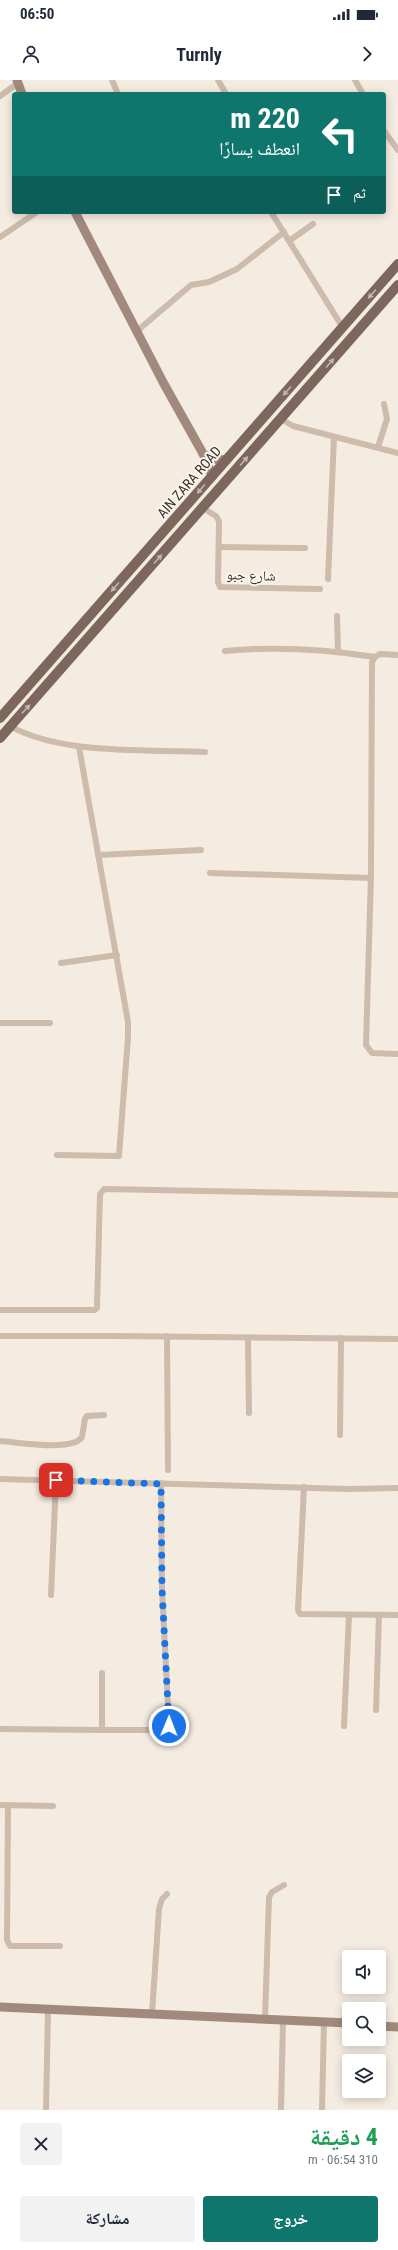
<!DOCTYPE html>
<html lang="ar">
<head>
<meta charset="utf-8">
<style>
	body { margin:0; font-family:"Roboto Condensed","Noto Naskh Arabic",sans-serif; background:#f2f2f3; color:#1f2937; direction:rtl; height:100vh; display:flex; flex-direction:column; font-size:15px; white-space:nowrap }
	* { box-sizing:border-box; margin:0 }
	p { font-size:13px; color:#747a83 }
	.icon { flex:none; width:22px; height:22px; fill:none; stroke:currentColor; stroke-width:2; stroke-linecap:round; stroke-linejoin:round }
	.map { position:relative; height:2030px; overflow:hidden; direction:ltr }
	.side { display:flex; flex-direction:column; background:#fff; flex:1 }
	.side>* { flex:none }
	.banner { position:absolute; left:12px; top:12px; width:374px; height:122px; border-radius:4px; box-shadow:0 2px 10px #0003; direction:rtl; background:#0f766e; color:#fff; overflow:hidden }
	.controls { position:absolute; left:342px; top:1870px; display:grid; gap:8px }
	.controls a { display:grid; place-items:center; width:44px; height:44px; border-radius:4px; background:#fff; box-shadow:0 2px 10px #0003; font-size:20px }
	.pin { position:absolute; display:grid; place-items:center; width:34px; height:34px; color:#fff; margin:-17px; border-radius:8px; box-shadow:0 2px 6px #0006 }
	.me { position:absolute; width:44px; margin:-22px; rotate:1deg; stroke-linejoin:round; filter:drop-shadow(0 0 3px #0008) }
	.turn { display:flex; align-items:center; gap:14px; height:84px; padding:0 20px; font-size:18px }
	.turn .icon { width:52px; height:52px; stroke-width:2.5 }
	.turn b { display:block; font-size:28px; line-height:34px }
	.then { display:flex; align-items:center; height:38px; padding:0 20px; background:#0003; gap:8px; font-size:15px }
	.round { display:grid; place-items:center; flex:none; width:42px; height:42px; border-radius:4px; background:#f2f2f3 }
	.summary { display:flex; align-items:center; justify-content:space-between; height:68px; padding:0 20px }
	h1 { font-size:24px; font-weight:700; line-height:30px; color:#1e9e55 }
	.primary-button { display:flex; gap:8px; margin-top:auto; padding:8px 20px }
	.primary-button a { flex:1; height:46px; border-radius:4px; background:#0f766e; color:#fff; font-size:16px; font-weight:700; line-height:46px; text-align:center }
	.primary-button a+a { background:#f2f2f3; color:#1f2937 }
	.status { display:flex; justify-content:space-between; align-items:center; height:28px; padding:0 20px; background:#fff; direction:ltr }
	.status svg { height:11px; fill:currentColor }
	header { display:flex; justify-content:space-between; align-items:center; height:52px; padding:0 20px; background:#fff; font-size:18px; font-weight:700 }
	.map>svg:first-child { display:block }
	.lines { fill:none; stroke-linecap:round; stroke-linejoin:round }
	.street { stroke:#cdbbac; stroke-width:6 }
	.secondary { stroke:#a18a7d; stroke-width:9 }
	.primary { stroke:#7d675c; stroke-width:10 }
	.oneway { fill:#c2b5ac }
	.route { stroke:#1a73e8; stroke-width:7; stroke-dasharray:0 12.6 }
	.labels { text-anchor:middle; stroke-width:4; stroke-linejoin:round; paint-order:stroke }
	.street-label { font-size:14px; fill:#3b302b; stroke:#fbf5ee }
</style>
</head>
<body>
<div class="status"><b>06:50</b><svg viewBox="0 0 49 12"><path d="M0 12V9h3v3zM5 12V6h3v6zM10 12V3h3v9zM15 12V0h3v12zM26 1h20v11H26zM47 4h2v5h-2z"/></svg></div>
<header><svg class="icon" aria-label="forward" viewBox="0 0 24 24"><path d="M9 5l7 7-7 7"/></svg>Turnly<svg class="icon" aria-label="person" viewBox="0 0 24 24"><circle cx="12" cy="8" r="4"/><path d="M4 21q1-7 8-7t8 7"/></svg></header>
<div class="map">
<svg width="398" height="2030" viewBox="0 0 398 2030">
	<rect width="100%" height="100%" fill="#f4ebe1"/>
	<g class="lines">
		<!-- street -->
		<g class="street">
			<polyline points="112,0 118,14"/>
			<polyline points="218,0 226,14"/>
			<polyline points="355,0 363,14"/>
			<polyline points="0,16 18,3"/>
			<polyline points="384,51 398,70"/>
			<polyline points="271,132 343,248"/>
			<polyline points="0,157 37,132"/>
			<polyline points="289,161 313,144"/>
			<polyline points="137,251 191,205 209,202 237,189 284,152"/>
			<polyline points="281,339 293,346 398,373"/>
			<polyline points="378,367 387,339 384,324"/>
			<polyline points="203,428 216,436 219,441 218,502 220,507 320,509"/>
			<polyline points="219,467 305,468"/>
			<polyline points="328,499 334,357"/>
			<polyline points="337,536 338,571"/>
			<path d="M225,571C276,566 324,569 375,577L380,574L398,575"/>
			<polyline points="375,577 372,582 371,795 366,965 372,973 398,974"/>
			<path d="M10,646C61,675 146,669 205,672"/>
			<polyline points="98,775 201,770"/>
			<polyline points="210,793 371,798"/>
			<polyline points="61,883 117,875"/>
			<polyline points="0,943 50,943"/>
			<polyline points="57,1075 119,1076 128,957 128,942 79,667"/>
			<polyline points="0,1230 95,1230 97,1228 100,1114 104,1109 398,1115"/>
			<polyline points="0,1256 117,1256 398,1259"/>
			<polyline points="167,1256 168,1390"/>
			<polyline points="248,1258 249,1333"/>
			<polyline points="340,1355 341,1258"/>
			<path d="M0,1361C18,1362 72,1372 82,1357L85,1339L87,1336L104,1335"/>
			<polyline points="0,1399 348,1409 398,1408"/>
			<polyline points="304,1407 298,1530 300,1534 398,1535"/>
			<polyline points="51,1515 56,1400"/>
			<polyline points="376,1630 379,1535"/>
			<polyline points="344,1646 349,1535"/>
			<polyline points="0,1649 102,1650 102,1593"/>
			<polyline points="102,1650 164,1650 169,1646 162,1509 161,1403"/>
			<polyline points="0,1725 53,1726"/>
			<polyline points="8,1725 7,1860 10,1866 60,1866"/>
			<polyline points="152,1934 159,1829 162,1819 167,1814"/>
			<polyline points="265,1939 269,1817 272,1812 284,1805"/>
			<polyline points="46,2030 48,1929"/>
			<polyline points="281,2030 283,1940"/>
			<polyline points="322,2030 324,1942"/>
		</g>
		<!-- secondary -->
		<g class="secondary">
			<polyline points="17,0 22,14"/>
			<polyline points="75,132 164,304 206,379 212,396"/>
			<polyline points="203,374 214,379 226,380"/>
			<polyline points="0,1927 349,1943"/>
			<polyline points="379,1946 398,1947"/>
		</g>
		<!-- primary -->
		<g class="primary">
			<polyline points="0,638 398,184"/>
			<polyline points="0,658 398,205"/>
		</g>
	</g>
	<!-- one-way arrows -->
	<defs><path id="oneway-solid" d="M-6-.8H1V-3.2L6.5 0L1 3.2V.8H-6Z"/></defs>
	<g class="oneway">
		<use href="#oneway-solid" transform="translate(372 214) rotate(131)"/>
		<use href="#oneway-solid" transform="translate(330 283) rotate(-49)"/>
		<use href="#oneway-solid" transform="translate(287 311) rotate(131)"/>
		<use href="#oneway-solid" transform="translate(244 381) rotate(-49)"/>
		<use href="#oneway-solid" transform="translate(201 409) rotate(131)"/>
		<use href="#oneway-solid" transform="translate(158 479) rotate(-48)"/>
		<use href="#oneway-solid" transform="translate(115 507) rotate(131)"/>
		<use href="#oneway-solid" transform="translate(26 629) rotate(-48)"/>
	</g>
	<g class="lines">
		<!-- route -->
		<polyline class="route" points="56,1400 161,1404 162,1509 169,1646"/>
	</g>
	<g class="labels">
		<!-- street labels -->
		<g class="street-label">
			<text transform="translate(189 402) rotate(-49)" y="5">AIN ZARA ROAD</text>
			<text transform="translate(251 495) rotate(2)" y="5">شارع جبو</text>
		</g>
	</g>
</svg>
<div class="controls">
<a><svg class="icon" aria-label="sound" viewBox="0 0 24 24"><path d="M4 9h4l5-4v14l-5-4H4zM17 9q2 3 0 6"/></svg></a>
<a><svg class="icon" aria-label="search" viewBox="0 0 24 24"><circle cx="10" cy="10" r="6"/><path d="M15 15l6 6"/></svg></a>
<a><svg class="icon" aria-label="layers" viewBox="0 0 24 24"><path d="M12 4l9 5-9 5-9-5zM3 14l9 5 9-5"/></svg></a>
</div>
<div class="pin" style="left:56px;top:1400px;background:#d93025"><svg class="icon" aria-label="arrive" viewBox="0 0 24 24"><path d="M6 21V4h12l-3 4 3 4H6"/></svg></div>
<svg class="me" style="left:169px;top:1646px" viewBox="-20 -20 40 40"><circle r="17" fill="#1a73e8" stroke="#fff" stroke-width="3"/><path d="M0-11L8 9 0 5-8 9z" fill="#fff"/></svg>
<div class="banner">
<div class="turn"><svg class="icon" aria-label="left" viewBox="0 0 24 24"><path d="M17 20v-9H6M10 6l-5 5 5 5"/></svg><div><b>220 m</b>انعطف يسارًا</div></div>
<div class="then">ثم<svg class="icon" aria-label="arrive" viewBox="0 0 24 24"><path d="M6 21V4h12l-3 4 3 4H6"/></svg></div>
</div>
</div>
<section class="side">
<div class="summary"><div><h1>4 دقيقة</h1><p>310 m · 06:54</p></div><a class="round"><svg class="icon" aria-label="close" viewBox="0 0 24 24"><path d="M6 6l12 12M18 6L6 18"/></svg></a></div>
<div class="primary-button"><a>خروج</a><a>مشاركة</a></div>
</section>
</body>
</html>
